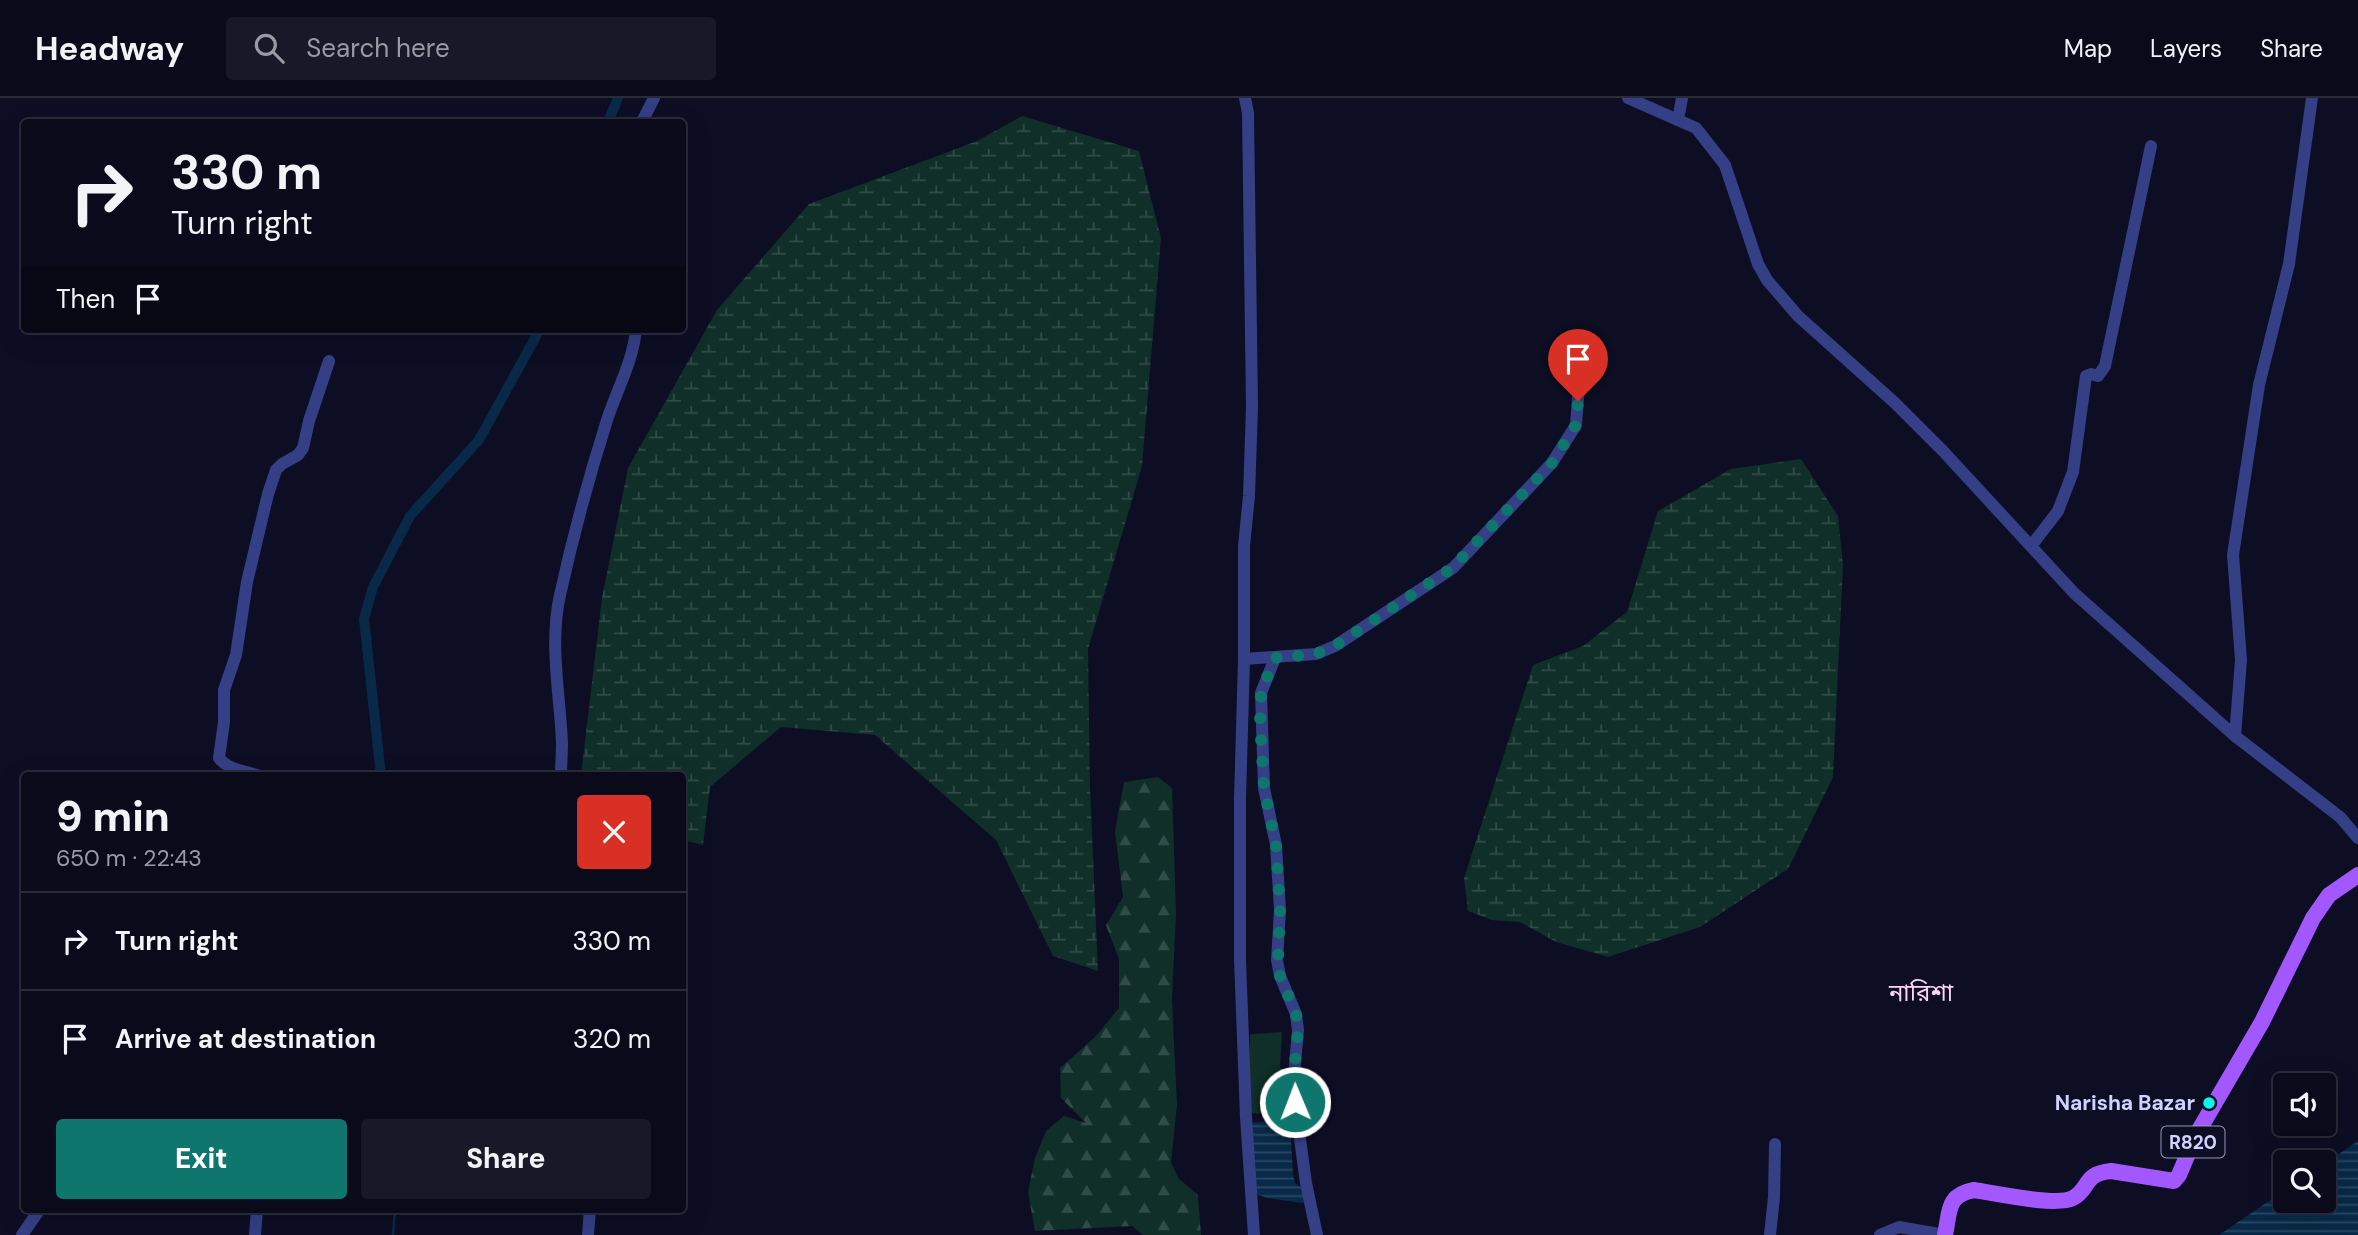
<!DOCTYPE html>
<html lang="en">
<head>
<meta charset="utf-8">
<style>
	body { margin:0; font-family:"DM Sans","Noto Sans Bengali",sans-serif; background:#181828; color:#f1f3f6; height:100vh; display:flex; flex-direction:column; font-size:26px; white-space:nowrap }
	* { box-sizing:border-box; margin:0 }
	p { font-size:23px; color:#999aa3 }
	.icon { flex:none; width:38px; height:38px; fill:none; stroke:currentColor; stroke-width:2; stroke-linecap:round; stroke-linejoin:round }
	.map { position:relative; flex:1; overflow:hidden }
	.details { position:absolute; left:21px; top:674px; width:665px; height:441px; display:flex; flex-direction:column; background:#0a0a1b; border-radius:7px; box-shadow:0 7px 28px #0002,0 0 0 2px #2a2b3a }
	.details>* { flex:none }
	.guide { position:absolute; left:21px; top:21px; width:665px; height:214px; border-radius:7px; box-shadow:0 7px 28px #0002,0 0 0 2px #2a2b3a; background:#0a0a1b; color:#f1f3f6; overflow:hidden }
	.controls { position:absolute; left:2273px; top:975px; display:grid; gap:14px }
	.controls a { display:grid; place-items:center; width:63px; height:63px; border-radius:7px; background:#0a0a1b; box-shadow:0 7px 28px #0002,0 0 0 2px #2a2b3a; font-size:35px }
	.pin { position:absolute; display:grid; place-items:center; width:60px; height:60px; color:#fff; margin:-72px -30px; border-radius:50% 50% 50% 0; rotate:-45deg; box-shadow:0 0 7px #0007 }
	.pin .icon { rotate:45deg }
	.me { position:absolute; width:77px; margin:-38px; rotate:359deg; stroke-linejoin:round; filter:drop-shadow(0 0 5px #0008) }
	.turn { display:flex; align-items:center; gap:24px; height:147px; padding:0 35px; font-size:32px }
	.turn .icon { width:91px; height:91px; stroke-width:2.5 }
	.turn b { display:block; font-size:49px; line-height:60px }
	.then { display:flex; align-items:center; height:66px; padding:0 35px; background:#0003; gap:14px; font-size:26px }
	.round { display:grid; place-items:center; flex:none; width:74px; height:74px; border-radius:7px; background:#181828 }
	.summary { display:flex; align-items:center; justify-content:space-between; height:119px; padding:0 35px }
	h1 { font-size:42px; font-weight:800; line-height:52px }
	.cta { display:flex; gap:14px; margin-top:auto; padding:14px 35px }
	.cta a { flex:1; height:80px; border-radius:7px; background:#0f766e; color:#fff; font-size:28px; font-weight:800; line-height:80px; text-align:center }
	.cta a+a { background:#181828; color:#f1f3f6 }
	ul { padding:0; list-style:none }
	li { display:flex; align-items:center; gap:21px; height:98px; padding:0 35px; border-top:2px solid #2a2b3a }
	li div { flex:1 }
	li b { display:block; font-size:26px }
	li em { font-style:normal }
	header { display:flex; align-items:center; gap:42px; box-sizing:border-box; height:98px; padding:0 35px; background:#0a0a1b; border-bottom:2px solid #2a2b3a }
	header strong { font-size:33px }
	nav { display:flex; gap:38px; margin-inline-start:auto; font-size:24px }
	.search { width:490px; height:63px; background:#181828; display:flex; align-items:center; gap:18px; box-sizing:border-box; padding:0 24px; border-radius:7px; color:#999aa3; font-size:26px }
	.map>svg:first-child { display:block }
	.forest { fill:url(#forest-firs) }
	.wetland { fill:url(#wetland-marsh) }
	.pitch { fill:#0f2f28 }
	.water { fill:url(#water-rules) }
	.lines { fill:none; stroke-linecap:round; stroke-linejoin:round }
	.stream { stroke:#082a48; stroke-width:2.5 }
	.canal { stroke:#082a48; stroke-width:10 }
	.minor { stroke:#343f86; stroke-width:12 }
	.major { stroke:#a357ff; stroke-width:16 }
	.route { stroke:#0f766e; stroke-width:12; stroke-dasharray:0 21.6 }
	.poi-dot { fill:#00fbe9; stroke:#0d0d24; stroke-width:2.5 }
	.labels { text-anchor:middle; stroke-width:7; stroke-linejoin:round; paint-order:stroke }
	.shield { fill:#0d0d24; stroke:#9698bd; stroke-width:2 }
	.shield-label { font-size:19px; font-weight:bold; fill:#d0d3ff }
	.poi-label { font-size:21px; font-weight:bold; fill:#d0d3ff; stroke:#0d0d24; text-anchor:end }
	.quarter-label { font-size:24px; fill:#ffd2f6; stroke:#0d0d24 }
</style>
</head>
<body>
<header>
<strong>Headway</strong>
<div class="search"><svg class="icon" aria-label="search" viewBox="0 0 24 24"><circle cx="10" cy="10" r="6"/><path d="M15 15l6 6"/></svg>Search here</div>
<nav><a>Map</a><a>Layers</a><a>Share</a></nav>
</header>
<div class="map">
<svg width="2358" height="1137" viewBox="0 0 2358 1137">
	<defs>
		<pattern id="forest-firs" width="22" height="20" patternUnits="userSpaceOnUse" patternTransform="scale(1.75)"><rect width="22" height="20" fill="#0f2f28"/><path d="M5 1l3.5 6h-7zM16 11l3.5 6h-7z" fill="#314c48"/></pattern>
		<pattern id="wetland-marsh" width="20" height="14" patternUnits="userSpaceOnUse" patternTransform="scale(1.75)"><rect width="20" height="14" fill="#0f2f28"/><path d="M1 5h8M5 5V1M11 12h8M15 12V8" fill="none" stroke="#314c48"/></pattern>
		<pattern id="water-rules" width="6" height="5" patternUnits="userSpaceOnUse" patternTransform="scale(1.75)"><rect width="6" height="5" fill="#082a48"/><path d="M0 2.5h6" fill="none" stroke="#2b4863"/></pattern>
	</defs>
	<rect width="100%" height="100%" fill="#0d0d24"/>
	<!-- forest -->
	<polygon class="forest" points="1158,679 1172,690 1176,815 1172,901 1177,1007 1171,1064 1178,1080 1198,1097 1201,1137 1143,1137 1132,1128 1035,1133 1028,1094 1035,1060 1046,1033 1064,1018 1086,1025 1061,1000 1060,970 1095,939 1119,910 1119,861 1106,827 1123,799 1115,734 1124,684"/>
	<!-- wetland -->
	<g class="wetland">
		<polygon points="1022,18 1139,53 1161,140 1142,368 1088,551 1090,689 1098,873 1053,858 996,742 875,637 781,629 710,689 703,747 683,742 682,677 581,677 602,500 628,370 717,212 809,106 977,43"/>
		<polygon points="1801,361 1838,418 1843,467 1833,679 1788,771 1700,829 1608,859 1556,844 1520,824 1492,822 1468,813 1464,780 1533,567 1583,548 1627,514 1658,413 1731,371"/>
	</g>
	<!-- pitch -->
	<polygon class="pitch" points="1282,934 1280,970 1293,975 1291,1018 1248,1015 1250,936"/>
	<!-- water -->
	<g class="water">
		<polygon points="1290,1021 1293,1076 1295,1085 1301,1089 1306,1104 1302,1105 1267,1100 1253,1095 1250,1025"/>
		<polygon points="2358,1043 2358,1137 2219,1137 2285,1092 2286,1102 2324,1102 2324,1066"/>
	</g>
	<g class="lines">
		<!-- stream -->
		<polyline class="stream" points="393,1137 395,1111"/>
		<!-- canal -->
		<g class="canal">
			<polyline points="608,24 618,0"/>
			<polyline points="381,677 364,521 373,489 410,418 479,342 540,231"/>
		</g>
		<!-- minor -->
		<g class="minor">
			<polyline points="1245,0 1248,15 1252,309 1249,398 1244,448 1244,561 1240,701 1240,862 1246,1019 1254,1137"/>
			<polyline points="1628,0 1696,30 1725,67 1758,166 1767,182 1798,218 1895,305 1943,353 2074,495 2235,638"/>
			<polyline points="2312,0 2289,166 2259,287 2233,457 2241,562 2235,638 2340,719 2358,740"/>
			<polyline points="1678,22 1682,0"/>
			<polyline points="642,24 654,0"/>
			<polyline points="2031,448 2058,413 2073,374 2086,278 2091,276 2098,278 2105,268 2151,48"/>
			<polyline points="1275,560 1261,595 1264,690 1276,747 1280,812 1277,862 1280,878 1296,916 1298,932 1295,966 1295,1004 1306,1085 1317,1137"/>
			<polyline points="1244,561 1316,556 1335,548 1453,470 1552,365 1576,327 1582,248"/>
			<path d="M257,677C244,673 227,671 219,660L224,624V592L236,557L247,484L268,396L276,372L282,366L298,357L303,350L309,323L329,263"/>
			<path d="M561,677C561,667 562,656 562,645C560,596 549,546 560,497C573,438 589,379 607,322C617,291 633,264 636,231"/>
			<polyline points="22,1137 40,1111"/>
			<polyline points="255,1137 257,1111"/>
			<polyline points="588,1137 590,1111"/>
			<polyline points="1770,1137 1774,1099 1775,1046"/>
			<polyline points="1880,1137 1899,1129 1945,1137"/>
		</g>
		<!-- major -->
		<path class="major" d="M1945,1137C1950,1114 1946,1097 1974,1092C1995,1095 2056,1109 2073,1100C2091,1090 2082,1076 2111,1073L2174,1083L2179,1077L2195,1039L2262,924L2313,820L2329,797L2358,777"/>
	</g>
	<g class="lines">
		<!-- route -->
		<polyline class="route" points="1295,1004 1295,965 1298,932 1296,916 1280,878 1278,862 1280,812 1276,747 1264,690 1260,624 1261,594 1275,560 1316,556 1335,548 1452,470 1552,365 1576,327 1578,303"/>
	</g>
	<!-- markers -->
	<circle class="poi-dot" cx="2209" cy="1005" r="7"/>
	<g class="labels">
		<!-- shield labels -->
		<rect class="shield" x="2161.5" y="1028.5" width="63" height="31" rx="5"/>
		<g class="shield-label">
			<text x="2193" y="1051">R820</text>
		</g>
		<!-- poi labels -->
		<g class="poi-label">
			<text x="2195" y="1012">Narisha Bazar</text>
		</g>
		<!-- quarter labels -->
		<g class="quarter-label">
			<text x="1921" y="903">নারিশা</text>
		</g>
	</g>
</svg>
<div class="controls">
<a><svg class="icon" aria-label="sound" viewBox="0 0 24 24"><path d="M4 9h4l5-4v14l-5-4H4zM17 9q2 3 0 6"/></svg></a>
<a><svg class="icon" aria-label="search" viewBox="0 0 24 24"><circle cx="10" cy="10" r="6"/><path d="M15 15l6 6"/></svg></a>
</div>
<div class="pin" style="left:1578px;top:303px;background:#d93025"><svg class="icon" aria-label="arrive" viewBox="0 0 24 24"><path d="M6 21V4h12l-3 4 3 4H6"/></svg></div>
<svg class="me" style="left:1295px;top:1004px" viewBox="-20 -20 40 40"><circle r="17" fill="#0f766e" stroke="#fff" stroke-width="3"/><path d="M0-11L8 9 0 5-8 9z" fill="#fff"/></svg>
<div class="guide">
<div class="turn"><svg class="icon" aria-label="right" viewBox="0 0 24 24"><path d="M7 20v-9h11M14 6l5 5-5 5"/></svg><div><b>330 m</b>Turn right</div></div>
<div class="then">Then<svg class="icon" aria-label="arrive" viewBox="0 0 24 24"><path d="M6 21V4h12l-3 4 3 4H6"/></svg></div>
</div>
<section class="details">
<div class="summary"><div><h1>9 min</h1><p>650 m · 22:43</p></div><a class="round" style="background:#d93025;color:#fff"><svg class="icon" aria-label="close" viewBox="0 0 24 24"><path d="M6 6l12 12M18 6L6 18"/></svg></a></div>
<ul>
<li><svg class="icon" aria-label="right" viewBox="0 0 24 24"><path d="M7 20v-9h11M14 6l5 5-5 5"/></svg><div><b>Turn right</b></div><em>330 m</em></li>
<li><svg class="icon" aria-label="arrive" viewBox="0 0 24 24"><path d="M6 21V4h12l-3 4 3 4H6"/></svg><div><b>Arrive at destination</b></div><em>320 m</em></li>
</ul>
<div class="cta"><a>Exit</a><a>Share</a></div>
</section>
</div>
</body>
</html>
